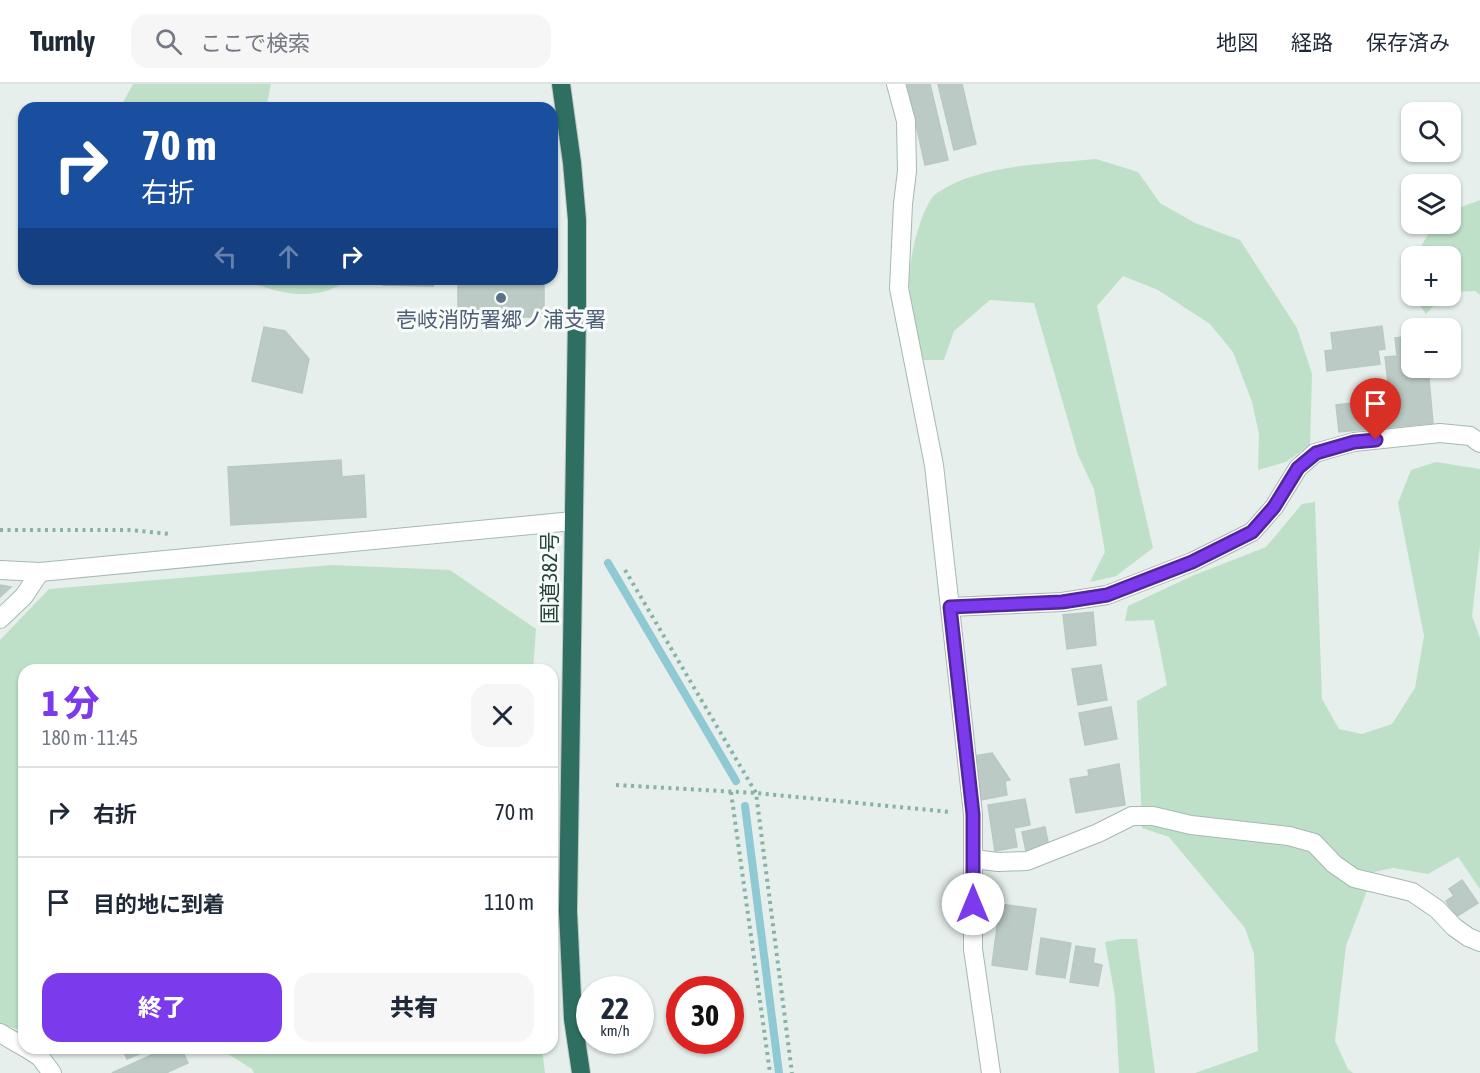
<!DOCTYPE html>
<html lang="ja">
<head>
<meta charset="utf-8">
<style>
	body { margin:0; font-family:"Asap Condensed","Noto Sans JP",sans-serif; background:#f6f6f7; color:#1f2937; height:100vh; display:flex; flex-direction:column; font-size:22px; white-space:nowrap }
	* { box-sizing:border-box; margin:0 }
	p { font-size:20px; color:#747a83 }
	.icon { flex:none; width:33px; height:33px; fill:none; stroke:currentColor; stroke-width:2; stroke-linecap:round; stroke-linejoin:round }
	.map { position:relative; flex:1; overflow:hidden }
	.panel { position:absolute; left:18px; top:580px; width:540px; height:390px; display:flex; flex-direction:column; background:#fff; border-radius:18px; box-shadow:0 2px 4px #0004 }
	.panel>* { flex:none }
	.banner { position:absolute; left:18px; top:18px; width:540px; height:183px; border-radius:18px; box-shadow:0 2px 4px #0004; background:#1a4fa0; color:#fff; overflow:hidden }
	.fabs { position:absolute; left:1401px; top:18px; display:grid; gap:12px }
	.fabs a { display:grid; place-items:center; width:60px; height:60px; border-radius:12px; background:#fff; box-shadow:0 2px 4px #0004; font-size:30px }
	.speed { position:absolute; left:576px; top:892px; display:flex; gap:12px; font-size:30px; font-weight:700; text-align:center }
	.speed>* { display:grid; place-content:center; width:78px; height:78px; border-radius:50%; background:#fff; box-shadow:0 2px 4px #0004; line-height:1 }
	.speed small { font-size:15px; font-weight:400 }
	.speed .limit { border:9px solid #d22; background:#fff; color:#111 }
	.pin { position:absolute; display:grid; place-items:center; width:51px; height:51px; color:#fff; margin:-62px -26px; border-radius:50% 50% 50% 0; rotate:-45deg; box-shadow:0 0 6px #0007 }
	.pin .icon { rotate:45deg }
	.me { position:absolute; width:66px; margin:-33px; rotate:0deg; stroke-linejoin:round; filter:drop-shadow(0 0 4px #0008) }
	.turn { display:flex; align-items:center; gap:21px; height:126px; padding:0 24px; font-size:27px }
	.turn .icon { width:78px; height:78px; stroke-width:2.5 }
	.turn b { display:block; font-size:42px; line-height:51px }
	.lanes { display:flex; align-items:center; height:57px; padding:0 24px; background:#0003; justify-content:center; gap:30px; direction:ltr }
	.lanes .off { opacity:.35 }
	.round { display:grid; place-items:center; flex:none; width:63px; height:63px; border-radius:18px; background:#f6f6f7 }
	.overview { display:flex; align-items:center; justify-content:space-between; height:102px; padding:0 24px }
	h1 { font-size:36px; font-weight:800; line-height:45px; color:#7c3aed }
	.action { display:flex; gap:12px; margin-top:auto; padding:12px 24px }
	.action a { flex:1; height:69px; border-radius:18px; background:#7c3aed; color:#fff; font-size:24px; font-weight:800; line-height:69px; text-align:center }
	.action a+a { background:#f6f6f7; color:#1f2937 }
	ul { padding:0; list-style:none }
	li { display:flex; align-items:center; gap:18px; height:90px; padding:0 24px; border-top:2px solid #e0e1e3 }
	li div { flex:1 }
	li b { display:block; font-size:22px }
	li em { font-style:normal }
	header { display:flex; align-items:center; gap:36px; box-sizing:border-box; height:84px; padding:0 30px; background:#fff; border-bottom:2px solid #e0e1e3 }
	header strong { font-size:28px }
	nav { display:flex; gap:33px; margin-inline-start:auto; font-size:21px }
	.search { width:420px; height:54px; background:#f6f6f7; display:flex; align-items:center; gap:15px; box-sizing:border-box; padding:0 21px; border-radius:18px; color:#747a83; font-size:22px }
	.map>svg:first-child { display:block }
	.green { fill:#bfe0c8 }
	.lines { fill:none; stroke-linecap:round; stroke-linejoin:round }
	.stream { stroke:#8ec9d4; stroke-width:8 }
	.building { fill:#bbcac4; stroke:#b8c9c2; stroke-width:1.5 }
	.street-casing { stroke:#a8b8b2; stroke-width:20 }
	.highway-casing { stroke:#c2cac8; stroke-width:20 }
	.path { stroke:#86b3a5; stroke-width:4; stroke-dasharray:3 4.5; stroke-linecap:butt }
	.street { stroke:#fff; stroke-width:18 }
	.highway { stroke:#2f6f62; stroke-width:18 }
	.route-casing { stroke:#51269a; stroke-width:15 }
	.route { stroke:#7c3aed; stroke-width:10 }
	.service-dot { fill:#5c6f8a; stroke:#f7fbf9; stroke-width:2 }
	.labels { text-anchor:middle; stroke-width:6; stroke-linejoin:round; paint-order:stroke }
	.service-label { font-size:21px; fill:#4e5e75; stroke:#f7fbf9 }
	.street-label { font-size:21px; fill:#24423a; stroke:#f7fbf9 }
</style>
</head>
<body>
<header>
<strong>Turnly</strong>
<div class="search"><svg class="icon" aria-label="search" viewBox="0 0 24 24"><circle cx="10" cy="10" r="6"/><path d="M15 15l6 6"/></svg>ここで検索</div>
<nav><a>地図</a><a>経路</a><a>保存済み</a></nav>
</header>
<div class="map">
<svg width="1480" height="989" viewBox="0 0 1480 989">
	<rect width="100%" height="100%" fill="#e6efeb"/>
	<!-- green -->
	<g class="green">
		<polygon points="133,0 271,0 266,24 120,24"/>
		<path d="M1096,75L1138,88L1160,119L1195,139L1240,156L1297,244L1312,290L1310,361L1286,378L1258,386L1259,350L1252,318L1233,268L1210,240L1158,206L1123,192L1097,222L1153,464L1116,492L1090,498L1105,468L1094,405L1078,371L1034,219L990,216L954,247L944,276H921C917,251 911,225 909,199C908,180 921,120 937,109C979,80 1047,80 1096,75Z"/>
		<polygon points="1480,116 1480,211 1475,207 1451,208 1450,172 1416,172 1416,171 1434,140 1450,140 1451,127"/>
		<path d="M244,195H352C343,199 332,206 322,208C294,214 269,206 244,195Z"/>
		<polygon points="1417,212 1443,212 1426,230 1418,219"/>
		<polygon points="1436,378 1480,385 1480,461 1472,532 1480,554 1480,805 1458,773 1428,790 1393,784 1374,788 1346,862 1335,957 1348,985 1353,989 1195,989 1258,967 1254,870 1245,844 1169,753 1142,744 1137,617 1167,601 1154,536 1125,537 1128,522 1192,492 1266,463 1302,420 1315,418 1322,615 1339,645 1362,650 1392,640 1415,604 1424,552 1398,419 1411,386"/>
		<polygon points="332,481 450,486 536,545 533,586 24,586 24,948 0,939 0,556 49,505"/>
		<polygon points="1120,855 1137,855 1155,989 1119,989 1115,913 1105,858"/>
		<polygon points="220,965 542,965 545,989 254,989 252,985"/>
	</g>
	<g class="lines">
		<!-- stream -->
		<g class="stream">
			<polyline points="608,479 736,697"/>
			<polyline points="745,722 779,989"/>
		</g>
	</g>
	<!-- building -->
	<g class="building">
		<polygon points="907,0 930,0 948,76 925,81"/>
		<polygon points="938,0 962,0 976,60 954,66"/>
		<polygon points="384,195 434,195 433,202 383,201"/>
		<rect x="458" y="195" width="86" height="38"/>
		<polygon points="1382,242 1385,265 1378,266 1380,280 1327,287 1325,267 1333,266 1331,249"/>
		<polygon points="264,243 285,247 309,275 302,309 252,297"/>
		<polygon points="1412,252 1412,284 1428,284 1433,339 1339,348 1336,321 1390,315 1385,273 1397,272 1395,254"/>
		<polygon points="341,376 342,393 364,391 366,433 231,441 228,383"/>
		<polygon points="0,501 11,503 0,513"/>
		<polygon points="1093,528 1096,561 1067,565 1063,531"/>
		<polygon points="1101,581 1107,616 1078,621 1072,585"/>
		<polygon points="1111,623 1117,655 1085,661 1079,629"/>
		<polygon points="992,669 1010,696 1005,697 1007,711 980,716 973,672"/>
		<polygon points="1119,680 1125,721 1076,729 1070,695 1089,692 1088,686"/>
		<polygon points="1025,715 1030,741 1014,744 1017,763 995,767 988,721"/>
		<polygon points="1045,743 1049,763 1026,767 1022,748"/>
		<polygon points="1462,796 1478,819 1456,833 1446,817 1454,812 1449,805"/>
		<polygon points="1000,820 1036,825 1027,886 992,881"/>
		<polygon points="1041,854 1071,859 1065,894 1036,890"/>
		<polygon points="1076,862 1095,865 1093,879 1102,881 1098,902 1070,898"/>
		<polygon points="122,964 153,964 127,975"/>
		<polygon points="167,964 181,964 188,979 166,989 112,989"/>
	</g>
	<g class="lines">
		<defs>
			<g id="street">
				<polyline points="896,0 906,37 907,87 903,120 899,204 934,381 973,730 973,865 991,989"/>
				<polyline points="0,486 40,488 573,437"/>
				<polyline points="950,523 1062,518 1107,511 1192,478 1252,448 1274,423 1298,384 1315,369 1354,358 1440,349 1470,352 1480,359"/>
				<polyline points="0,535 24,512 40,488"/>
				<polyline points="974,775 998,778 1027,777 1098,749 1132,732 1153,732 1191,741 1289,752 1314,759 1334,780 1354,794 1412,808 1437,825 1454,843 1468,853 1480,858"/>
				<polyline points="0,949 24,963"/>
				<polyline points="26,964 40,973 52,989"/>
			</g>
			<polyline id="highway" points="561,0 572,79 577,136 577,231 568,827 573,935 581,989"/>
		</defs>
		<!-- street casing -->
		<use href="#street" class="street-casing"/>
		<!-- highway casing -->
		<use href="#highway" class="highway-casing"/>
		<!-- path -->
		<g class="path">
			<polyline points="0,446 129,446 171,450"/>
			<polyline points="625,486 756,709 792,989"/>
			<polyline points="616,701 756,709 950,728"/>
			<polyline points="731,708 770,989"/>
		</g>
		<!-- street -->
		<use href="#street" class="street"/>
		<!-- highway -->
		<use href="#highway" class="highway"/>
	</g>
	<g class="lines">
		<defs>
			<polyline id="route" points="973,820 973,730 950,523 1062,518 1107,511 1192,478 1252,448 1274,423 1298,384 1316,369 1354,358 1376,356"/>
		</defs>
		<!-- route casing -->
		<use href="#route" class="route-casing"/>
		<!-- route -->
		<use href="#route" class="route"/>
	</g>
	<!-- markers -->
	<circle class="service-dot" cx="501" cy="214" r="6"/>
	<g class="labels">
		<!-- service labels -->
		<g class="service-label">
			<text x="501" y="243">壱岐消防署郷ノ浦支署</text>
		</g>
		<!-- street labels -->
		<g class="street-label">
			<text transform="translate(550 494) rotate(-90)" y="7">国道382号</text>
		</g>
	</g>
</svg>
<div class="fabs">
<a><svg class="icon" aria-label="search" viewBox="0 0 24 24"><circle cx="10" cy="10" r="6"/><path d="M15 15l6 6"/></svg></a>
<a><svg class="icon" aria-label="layers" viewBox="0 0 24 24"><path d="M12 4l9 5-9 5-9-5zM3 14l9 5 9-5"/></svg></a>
<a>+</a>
<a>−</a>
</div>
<div class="speed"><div>22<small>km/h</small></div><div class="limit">30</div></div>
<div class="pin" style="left:1376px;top:356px;background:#d93025"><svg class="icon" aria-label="arrive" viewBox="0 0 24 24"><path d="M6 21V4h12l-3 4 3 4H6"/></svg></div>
<svg class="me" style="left:973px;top:820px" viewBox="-20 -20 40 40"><circle r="19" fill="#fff"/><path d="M0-13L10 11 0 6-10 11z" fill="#7c3aed"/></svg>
<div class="banner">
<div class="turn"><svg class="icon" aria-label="right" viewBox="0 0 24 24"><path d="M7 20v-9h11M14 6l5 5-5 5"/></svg><div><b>70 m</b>右折</div></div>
<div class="lanes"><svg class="icon off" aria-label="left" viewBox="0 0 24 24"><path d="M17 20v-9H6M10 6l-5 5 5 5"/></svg><svg class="icon off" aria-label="ahead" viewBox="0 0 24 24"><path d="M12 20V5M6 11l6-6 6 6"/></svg><svg class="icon" aria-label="right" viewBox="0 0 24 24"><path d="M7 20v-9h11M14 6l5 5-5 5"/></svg></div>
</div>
<section class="panel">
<div class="overview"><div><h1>1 分</h1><p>180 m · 11:45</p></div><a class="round"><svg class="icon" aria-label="close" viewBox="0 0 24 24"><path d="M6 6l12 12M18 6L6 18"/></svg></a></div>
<ul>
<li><svg class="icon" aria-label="right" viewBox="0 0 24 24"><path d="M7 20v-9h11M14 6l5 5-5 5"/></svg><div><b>右折</b></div><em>70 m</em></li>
<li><svg class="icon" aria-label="arrive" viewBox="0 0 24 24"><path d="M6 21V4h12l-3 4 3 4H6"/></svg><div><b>目的地に到着</b></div><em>110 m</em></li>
</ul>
<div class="action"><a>終了</a><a>共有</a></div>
</section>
</div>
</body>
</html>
